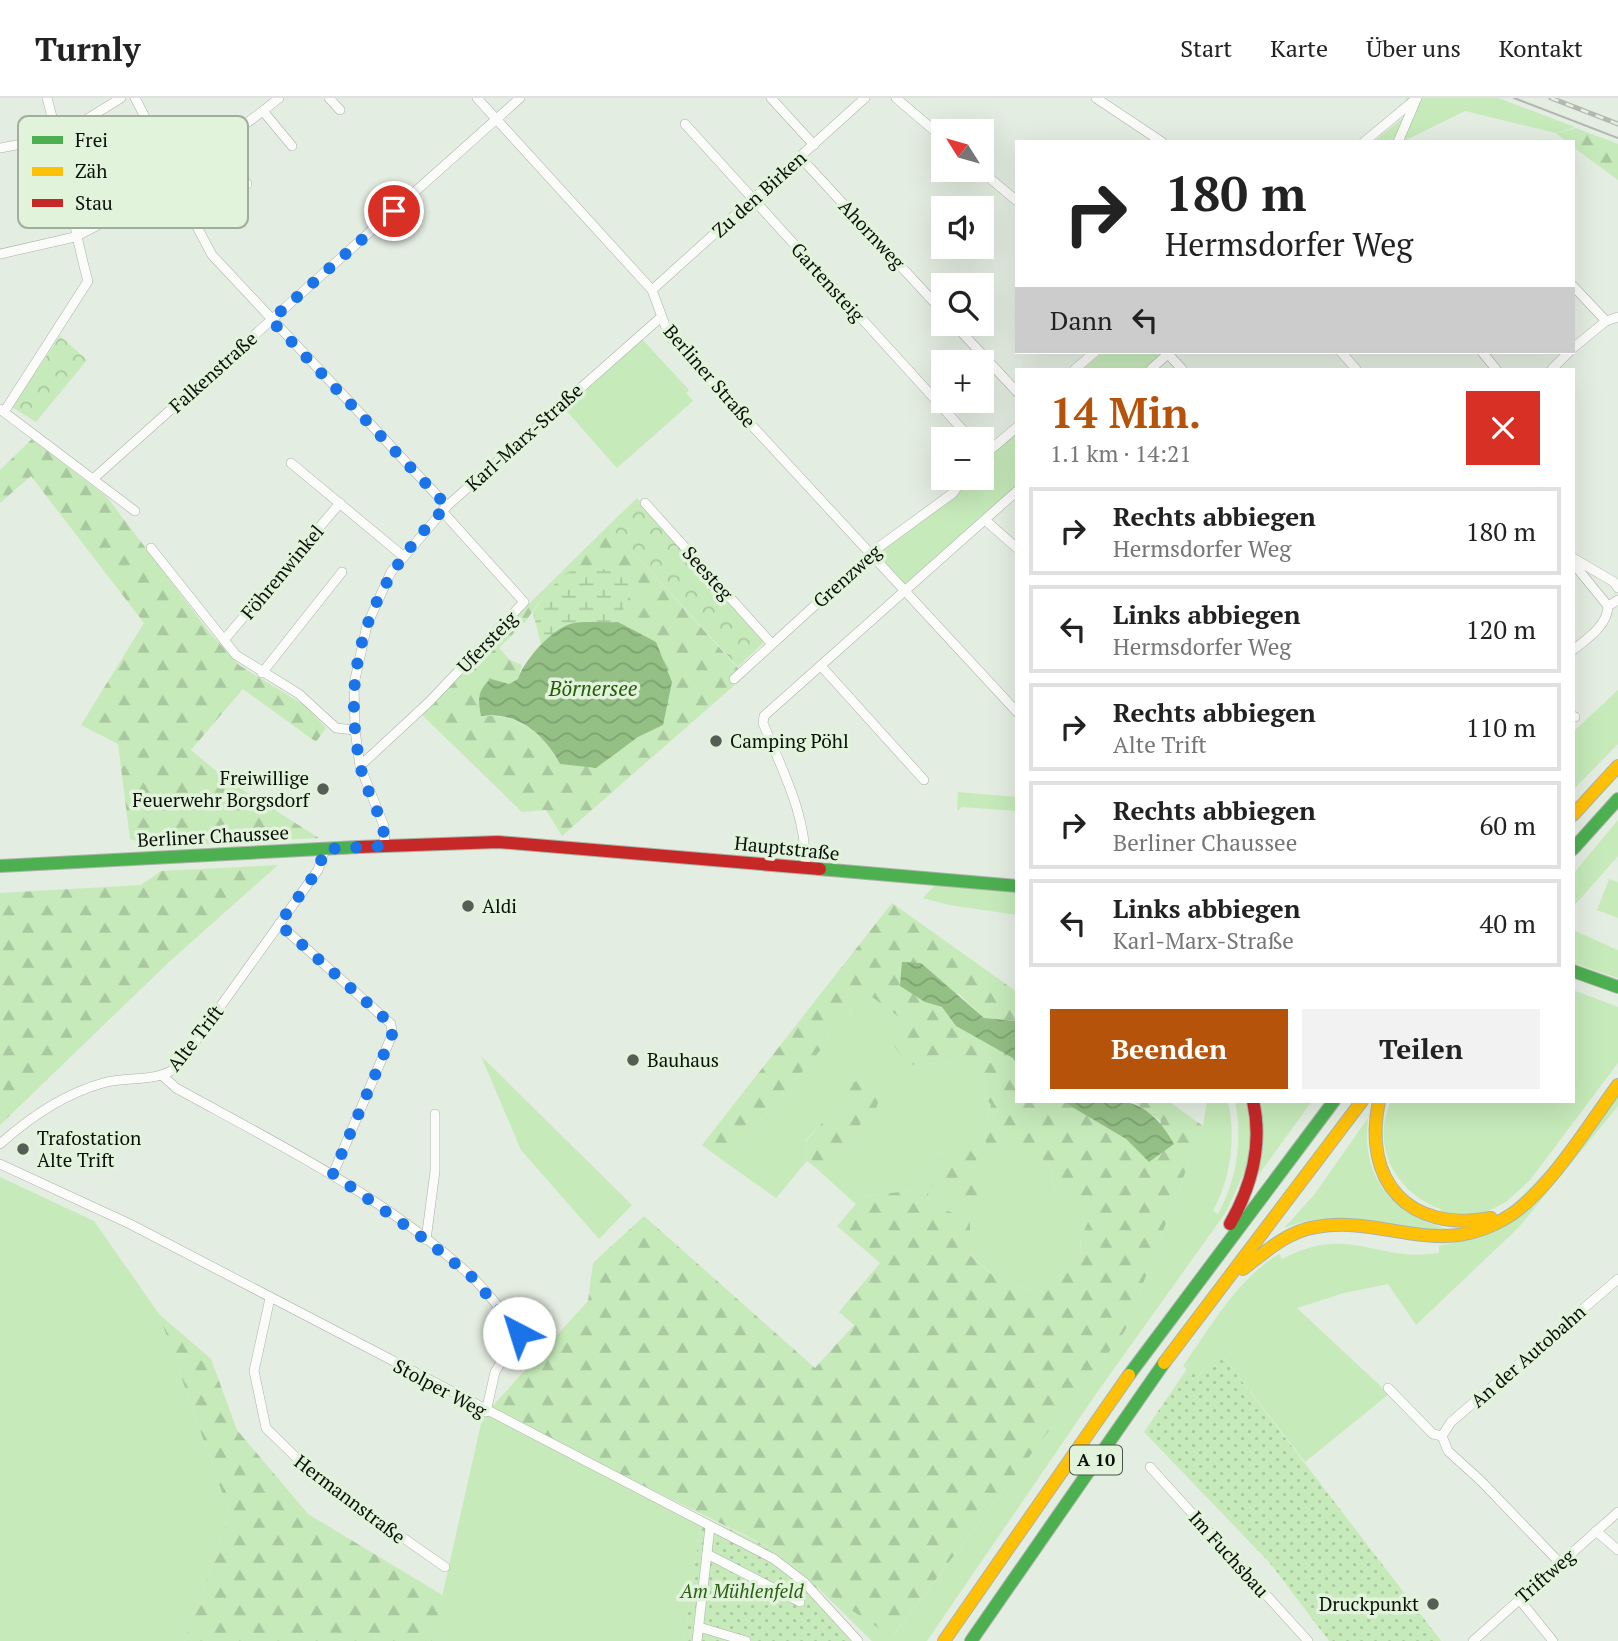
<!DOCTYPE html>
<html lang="de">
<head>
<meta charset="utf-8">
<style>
	body { margin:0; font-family:"PT Serif",serif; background:#f2f2f2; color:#222; height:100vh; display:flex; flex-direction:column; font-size:26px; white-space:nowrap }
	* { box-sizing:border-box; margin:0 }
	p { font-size:23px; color:#767676 }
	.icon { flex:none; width:38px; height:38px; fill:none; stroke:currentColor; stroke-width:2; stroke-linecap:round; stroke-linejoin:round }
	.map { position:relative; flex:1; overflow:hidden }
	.drawer { position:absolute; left:1015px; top:270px; width:560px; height:735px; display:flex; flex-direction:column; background:#fff; border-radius:0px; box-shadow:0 7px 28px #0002 }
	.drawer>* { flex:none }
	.guide { position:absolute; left:1015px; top:42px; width:560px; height:214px; border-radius:0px; box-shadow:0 7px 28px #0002; background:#fff; color:#222; overflow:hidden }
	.needle { width:46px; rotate:307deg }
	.fabs { position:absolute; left:931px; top:21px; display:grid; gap:14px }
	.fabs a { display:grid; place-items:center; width:63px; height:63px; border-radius:0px; background:#fff; box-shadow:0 7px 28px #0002; font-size:35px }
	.pin { position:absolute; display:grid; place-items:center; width:60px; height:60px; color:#fff; margin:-30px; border:4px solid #fff; border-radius:50%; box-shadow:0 2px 7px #0007 }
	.me { position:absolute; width:77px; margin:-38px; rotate:320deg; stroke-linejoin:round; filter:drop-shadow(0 0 5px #0008) }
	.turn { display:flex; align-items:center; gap:24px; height:147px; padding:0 35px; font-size:32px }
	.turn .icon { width:91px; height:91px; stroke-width:2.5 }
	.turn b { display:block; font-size:49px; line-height:60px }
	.then { display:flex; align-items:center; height:66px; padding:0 35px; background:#0003; gap:14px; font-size:26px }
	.round { display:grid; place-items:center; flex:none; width:74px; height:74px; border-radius:0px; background:#f2f2f2 }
	.headline { display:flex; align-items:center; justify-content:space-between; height:119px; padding:0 35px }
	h1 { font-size:42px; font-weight:700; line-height:52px; color:#b45309 }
	.button { display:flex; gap:14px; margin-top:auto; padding:14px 35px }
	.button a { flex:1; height:80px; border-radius:0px; background:#b45309; color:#fff; font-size:28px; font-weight:700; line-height:80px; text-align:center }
	.button a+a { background:#f2f2f2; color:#222 }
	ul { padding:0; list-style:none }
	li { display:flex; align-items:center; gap:21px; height:88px; margin:0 14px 10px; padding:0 21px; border:4px solid #e0e0e0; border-radius:0px }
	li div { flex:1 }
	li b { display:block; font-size:26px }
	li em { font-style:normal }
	header { display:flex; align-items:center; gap:42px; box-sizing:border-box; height:98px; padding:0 35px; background:#fff; border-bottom:2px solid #e0e0e0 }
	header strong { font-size:33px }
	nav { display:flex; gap:38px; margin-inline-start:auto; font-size:24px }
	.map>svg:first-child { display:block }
	.grass { fill:#c6eaba }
	.forest { fill:url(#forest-firs); fill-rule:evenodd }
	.wetland { fill:url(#wetland-marsh) }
	.park { fill:url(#park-crowns) }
	.garden { fill:url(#garden-dots) }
	.water { fill:url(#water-waves) }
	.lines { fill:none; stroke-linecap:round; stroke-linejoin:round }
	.street-casing { stroke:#abb2a9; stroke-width:10 }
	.fast-casing { stroke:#abb2a9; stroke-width:14 }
	.slow-casing { stroke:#abb2a9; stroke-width:14 }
	.jam-casing { stroke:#abb2a9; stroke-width:14 }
	.street { stroke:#fbfcfa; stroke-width:9 }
	.fast { stroke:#4caf50; stroke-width:12 }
	.slow { stroke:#ffc107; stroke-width:12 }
	.jam { stroke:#c62828; stroke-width:12 }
	.tram { stroke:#b4b6b2; stroke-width:2 }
	.rail-casing { stroke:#b4b6b2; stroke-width:5 }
	.rail { stroke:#e1f3db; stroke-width:2.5; stroke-dasharray:8; stroke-linecap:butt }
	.route { stroke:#1a73e8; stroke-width:12; stroke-dasharray:0 21.6 }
	.poi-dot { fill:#565d55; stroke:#e1f3db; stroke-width:2.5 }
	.labels { text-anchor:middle; stroke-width:7; stroke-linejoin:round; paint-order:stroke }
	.shield { fill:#e1f3db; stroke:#4a5448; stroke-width:2 }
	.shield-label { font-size:18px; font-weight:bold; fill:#0a1009 }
	.street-label { font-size:19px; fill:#0a1009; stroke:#e1f3db }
	.poi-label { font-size:19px; fill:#0a1009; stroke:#e1f3db; text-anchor:start }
	.park-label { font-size:19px; font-style:italic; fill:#285f10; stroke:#e1f3db }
	.water-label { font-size:21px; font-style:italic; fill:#245a08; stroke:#e1f3db }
	.key { fill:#e1f3db; stroke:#a0af9c; stroke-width:2 }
	.key-label { font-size:19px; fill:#0a1009 }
</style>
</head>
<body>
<header>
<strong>Turnly</strong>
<nav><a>Start</a><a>Karte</a><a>Über uns</a><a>Kontakt</a></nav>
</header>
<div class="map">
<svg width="1618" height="1543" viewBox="0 0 1618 1543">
	<defs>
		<pattern id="forest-firs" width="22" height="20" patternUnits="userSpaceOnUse" patternTransform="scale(1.75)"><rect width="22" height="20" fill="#c6eaba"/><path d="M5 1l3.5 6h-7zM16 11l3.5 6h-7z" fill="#a9c89f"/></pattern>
		<pattern id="wetland-marsh" width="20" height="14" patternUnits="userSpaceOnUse" patternTransform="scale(1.75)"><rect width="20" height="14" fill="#c6eaba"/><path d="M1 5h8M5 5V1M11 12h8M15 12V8" fill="none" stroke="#a9c89f"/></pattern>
		<pattern id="park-crowns" width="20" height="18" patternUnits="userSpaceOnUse" patternTransform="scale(1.75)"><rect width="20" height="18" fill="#c6eaba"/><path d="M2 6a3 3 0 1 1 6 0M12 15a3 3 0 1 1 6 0" fill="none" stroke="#a9c89f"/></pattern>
		<pattern id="garden-dots" width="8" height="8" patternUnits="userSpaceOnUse" patternTransform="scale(1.75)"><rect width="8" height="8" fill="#c6eaba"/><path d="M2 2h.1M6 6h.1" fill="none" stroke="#a9c89f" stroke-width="1.8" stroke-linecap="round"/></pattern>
		<pattern id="water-waves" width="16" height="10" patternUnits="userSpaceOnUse" patternTransform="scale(1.75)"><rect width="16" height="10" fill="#94bf85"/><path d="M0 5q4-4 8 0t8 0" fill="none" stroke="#7ea372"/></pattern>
	</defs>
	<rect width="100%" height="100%" fill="#e4ede1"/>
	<!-- grass -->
	<g class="grass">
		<polygon points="1406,0 1498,0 1575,29 1556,35 1465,13 1402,44 1373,44 1403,20"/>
		<polygon points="642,241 689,292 686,295 693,303 617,370 564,310"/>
		<polygon points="1104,254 1169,254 1150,271 1083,271"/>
		<polygon points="1017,331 1017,389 904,490 874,460 965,380 982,380 982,362"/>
		<polygon points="1618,592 1618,646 1573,692 1573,634"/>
		<polygon points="958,694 1017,699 1017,713 962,709 957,713"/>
		<polygon points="1618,722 1618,758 1573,809 1573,776"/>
		<polygon points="1609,781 1618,784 1618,820 1597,812"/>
		<polygon points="937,785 1017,795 1017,817 949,807 923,800"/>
		<polygon points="1573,832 1618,852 1618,880 1573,865"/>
		<path d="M1573,892L1618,909V965L1530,1082L1506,1104L1484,1115L1440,1116L1441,1111C1396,1095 1370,1048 1391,1003H1573Z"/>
		<polygon points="871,898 907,925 907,967 954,964 972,981 991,1007 985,1033 986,1050 1028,1046 1050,1068 1055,1092 1076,1103 1092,1119 1081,1139 1080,1157 1058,1178 1032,1192 999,1183 970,1156 970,1122 929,1105 928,1092 942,1077 975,1102 939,1060 916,1092 849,1100 816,1070 853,1041 862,1023 849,1003 852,1011 828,1018 806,1042 807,1063 776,1100 725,1064 824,948 828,935"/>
		<polygon points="481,958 632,1107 599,1141 521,1052"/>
		<path d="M1618,999V1008L1518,1130L1416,1227L1388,1186L1344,1195L1297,1210L1389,1296L1305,1364L1222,1257L1197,1279L1183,1268C1210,1230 1238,1180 1279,1156L1282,1161C1351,1125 1375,1165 1439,1155V1148L1482,1139Z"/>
		<path d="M1207,1003H1228C1236,1040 1231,1079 1213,1113L1218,1116C1237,1082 1243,1041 1235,1003H1246L1251,1035L1247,1068L1226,1114L1098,1293L927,1543H872L818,1490L893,1538L1125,1233L1203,1028Z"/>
		<polygon points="1261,1003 1312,1003 1257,1079"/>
		<path d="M1368,1020C1360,1084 1397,1121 1457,1133C1395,1133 1346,1106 1284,1130L1314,1097Z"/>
		<polygon points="0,1079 94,1123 159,1216 230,1417 184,1543 0,1543"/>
		<polygon points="489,1312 702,1418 684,1543 432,1543 483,1317"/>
	</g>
	<!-- forest -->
	<g class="forest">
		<polygon points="1576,30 1618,46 1618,82 1573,49 1573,44 1567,44 1556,35"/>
		<polygon points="32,341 107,399 210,535 239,567 306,608 326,630 316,644 243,591 191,652 227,682 319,740 155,749 130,741 118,646 81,627 144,525 31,378 0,405 0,372"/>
		<path d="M609,427L745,578L562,738L546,712L522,714L419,614ZM606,473L628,475L630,496L618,524L656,545L663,627L638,639L596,670L560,666C543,635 517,615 481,618L509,586L518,581L522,567L510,562L499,550L525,524L548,492Z"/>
		<polygon points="278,767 168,865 0,1027 0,795 141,787 161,773"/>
		<polygon points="892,805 1017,894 1017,923 984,920 958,895 925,904 942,909 956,928 1014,960 1017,967 1017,1003 1062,1003 1126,1041 1149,1064 1161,1023 1132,1003 1168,1003 1203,1028 1125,1233 892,1539 818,1490 775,1452 489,1312 588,1203 593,1165 644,1118 815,1270 854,1227 839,1214 880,1165 837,1128 856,1106 849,1100 916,1092 939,1060 964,1044 976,1060 984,1089 975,1102 960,1111 942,1077 928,1093 929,1105 970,1122 970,1157 999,1183 1032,1192 1058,1178 1080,1157 1081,1139 1091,1118 1076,1103 1055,1092 1050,1068 1028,1047 986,1050 985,1033 991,1007 972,981 954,964 907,967 893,946 907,925 872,899 828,935 824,948 725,1064 702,1047"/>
		<polygon points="865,981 882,995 874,1015 862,1023 853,1041 816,1070 807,1063 806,1043 828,1018 851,1011 847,986"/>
		<polygon points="159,1216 211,1261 237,1332 308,1416 444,1498 432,1543 184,1543 230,1417"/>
	</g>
	<!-- wetland -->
	<polygon class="wetland" points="577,467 628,475 630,496 618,524 571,526 541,547 533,514 548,492"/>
	<!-- park -->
	<g class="park">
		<polygon points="71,36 99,82 110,76 123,102 121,110 79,130 62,42"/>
		<polygon points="60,238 87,262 36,324 12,309"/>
		<polygon points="637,400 765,543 738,569 609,427"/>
	</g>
	<!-- garden -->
	<g class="garden">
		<polygon points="1221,1256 1441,1543 1329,1543 1270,1465 1144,1334 1187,1271 1198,1279"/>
		<polygon points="702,1418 775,1452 818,1490 811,1497 851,1543 684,1543"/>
	</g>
	<!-- water -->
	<g class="water">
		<path d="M618,524L656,544L672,584L663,627L638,639L596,670L560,666C544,636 517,613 481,618C478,602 477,592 491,581L509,586L518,581C524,562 553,529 574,525C588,523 604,525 618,524Z"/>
		<polygon points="902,864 921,865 984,920 1017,923 1017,967 1013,960 956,928 942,909 925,904 900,888"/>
		<path d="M1062,1003C1116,1003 1143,992 1174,1046L1149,1064L1126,1041Z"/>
	</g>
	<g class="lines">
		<defs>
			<g id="street">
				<polyline points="135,0 174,74"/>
				<polyline points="329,0 340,12"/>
				<polyline points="477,0 652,192 669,238 1017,614"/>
				<polyline points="771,0 814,47"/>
				<polyline points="896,0 943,40"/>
				<polyline points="1096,0 1162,44"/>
				<polyline points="263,13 292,48"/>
				<polyline points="685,26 971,341"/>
				<polyline points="1364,44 1417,0"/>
				<polyline points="1398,44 1416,2"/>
				<polyline points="218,46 247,86"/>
				<polyline points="0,50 58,39 121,0"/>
				<polyline points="800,59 943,214"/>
				<polyline points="980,72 1017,103"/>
				<polyline points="169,76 212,157 447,408"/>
				<path d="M0,156L75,139L123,114L130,95C184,69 233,38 279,0"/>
				<polyline points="1573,188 1606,223"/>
				<polyline points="652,192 865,0"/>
				<polyline points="954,226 1017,294"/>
				<polyline points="1573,250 1606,223 1618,219"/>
				<polyline points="1341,254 1356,271"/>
				<polyline points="1482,254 1496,271"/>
				<polyline points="1168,256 1182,271"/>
				<polyline points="1075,271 1095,254"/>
				<polyline points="1151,271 1170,254"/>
				<polyline points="1552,271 1569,254"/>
				<polyline points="0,311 135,413"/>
				<path d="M4,314L88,183C71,123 64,60 47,0"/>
				<polyline points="982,359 1017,329"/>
				<polyline points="291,365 403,458"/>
				<polyline points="93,381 520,0"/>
				<polyline points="645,405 771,545"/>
				<polyline points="985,422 1017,450"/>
				<polyline points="151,450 236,557 299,596 336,630 355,632"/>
				<polyline points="1573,460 1614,484 1618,490"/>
				<polyline points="1573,465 1608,508 1618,502"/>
				<polyline points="224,542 340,405"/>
				<path d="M1573,552C1587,541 1608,527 1608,508"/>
				<polyline points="821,568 924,682"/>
				<polyline points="262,575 342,474"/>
				<polyline points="734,581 879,449 953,395 963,380"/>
				<polyline points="1573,618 1575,619"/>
				<polyline points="360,668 429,604 524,504 442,413"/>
				<polyline points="385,748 384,728 360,668 355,632 354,586 367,527 391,474 447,408 660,220"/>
				<path d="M805,771C808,719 782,672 763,625L764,618L1017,393"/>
				<polyline points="279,826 391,926 392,937 333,1076"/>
				<path d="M164,979L176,990C278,1046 385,1099 471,1178C489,1195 504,1216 519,1235L495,1274L486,1314"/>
				<path d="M0,1046C30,1019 64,996 103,985C128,978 156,985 177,969L318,772L325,751"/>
				<polyline points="0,1066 130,1126 774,1461 804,1484 858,1543"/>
				<polyline points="426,1142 435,1073 435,1016"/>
				<polyline points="270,1200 254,1273 266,1330 316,1379 445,1469"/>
				<polyline points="1388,1290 1433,1336 1442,1338 1448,1353 1481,1383 1560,1465"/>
				<polyline points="1442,1338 1451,1324 1618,1181"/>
				<polyline points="1150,1369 1308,1543"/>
				<polyline points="1596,1433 1618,1452"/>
				<polyline points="707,1456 800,1504"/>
				<polyline points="1519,1501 1553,1543"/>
				<polyline points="699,1529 746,1543"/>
				<polyline points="697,1543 710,1429"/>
				<polyline points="1473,1543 1618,1414"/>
			</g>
			<g id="fast">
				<polyline points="1573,751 1618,701"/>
				<polyline points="0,768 358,749"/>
				<polyline points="820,771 1017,788"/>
				<polyline points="1573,873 1618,889"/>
				<polyline points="1129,1277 1334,1003"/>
				<polyline points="971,1543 1164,1265"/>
			</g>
			<g id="slow">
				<polyline points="1573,717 1618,668"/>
				<path d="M1379,1003C1362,1084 1409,1135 1491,1120"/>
				<path d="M1243,1171C1265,1154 1288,1133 1316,1129C1385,1117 1435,1161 1504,1121C1546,1098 1589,1026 1618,987"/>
				<polyline points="1164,1265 1362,1003"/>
				<polyline points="944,1543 1129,1277"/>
			</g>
			<g id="jam">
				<polyline points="358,749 498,744 820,771"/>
				<path d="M1230,1126C1252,1087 1263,1047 1253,1003"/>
			</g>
		</defs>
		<!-- street casing -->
		<use href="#street" class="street-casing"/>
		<!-- fast casing -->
		<use href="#fast" class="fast-casing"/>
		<!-- slow casing -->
		<use href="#slow" class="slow-casing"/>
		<!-- jam casing -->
		<use href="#jam" class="jam-casing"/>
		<!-- street -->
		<use href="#street" class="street"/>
		<!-- fast -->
		<use href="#fast" class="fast"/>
		<!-- slow -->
		<use href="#slow" class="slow"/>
		<!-- jam -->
		<use href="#jam" class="jam"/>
		<!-- tram -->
		<polyline class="tram" points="1514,0 1618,40"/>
		<defs>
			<polyline id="rail" points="1551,0 1618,26"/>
		</defs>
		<!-- rail casing -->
		<use href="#rail" class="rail-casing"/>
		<!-- rail -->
		<use href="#rail" class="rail"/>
	</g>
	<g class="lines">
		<!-- route -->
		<path class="route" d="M394,113L271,222L447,408C373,482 339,561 360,666C365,695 385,718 385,748L325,751L318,772L279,826L391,926L392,937L333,1076L426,1142L473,1180L519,1235"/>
	</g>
	<!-- markers -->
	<g class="poi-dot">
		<circle cx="716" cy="643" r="7"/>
		<circle cx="323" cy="691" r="7"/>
		<circle cx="468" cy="808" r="7"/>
		<circle cx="633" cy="962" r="7"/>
		<circle cx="23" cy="1051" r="7"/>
		<circle cx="1433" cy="1506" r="7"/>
	</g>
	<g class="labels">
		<!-- shield labels -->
		<rect class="shield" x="1070" y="1347.5" width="52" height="29" rx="5"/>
		<g class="shield-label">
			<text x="1096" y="1368">A 10</text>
		</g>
		<!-- street labels -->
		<g class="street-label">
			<text transform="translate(759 96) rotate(-42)" y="7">Zu den Birken</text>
			<text transform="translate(872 136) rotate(47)" y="7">Ahornweg</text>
			<text transform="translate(828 184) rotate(48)" y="7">Gartensteig</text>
			<text transform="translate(213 274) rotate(-42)" y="7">Falkenstraße</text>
			<text transform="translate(710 278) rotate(49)" y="7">Berliner Straße</text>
			<text transform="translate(524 339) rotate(-42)" y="7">Karl-Marx-Straße</text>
			<text transform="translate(282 474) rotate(-50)" y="7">Föhrenwinkel</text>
			<text transform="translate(708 475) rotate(48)" y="7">Seesteg</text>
			<text transform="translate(847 478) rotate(-42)" y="7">Grenzweg</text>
			<text transform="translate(487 544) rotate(-46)" y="7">Ufersteig</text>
			<text transform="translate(213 738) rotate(-3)" y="7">Berliner Chaussee</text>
			<text transform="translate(787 750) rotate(6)" y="7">Hauptstraße</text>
			<text transform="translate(195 940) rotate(-52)" y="7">Alte Trift</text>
			<text transform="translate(1528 1258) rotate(-41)" y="7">An der Autobahn</text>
			<text transform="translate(440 1290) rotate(28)" y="7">Stolper Weg</text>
			<text transform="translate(350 1401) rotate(37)" y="7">Hermannstraße</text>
			<text transform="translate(1229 1456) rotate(48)" y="7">Im Fuchsbau</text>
			<text transform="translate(1545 1478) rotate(-41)" y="7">Triftweg</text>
		</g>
		<!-- poi labels -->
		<g class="poi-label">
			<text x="730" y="650">Camping Pöhl</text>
			<text x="309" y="687" text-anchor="end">Freiwillige<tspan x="309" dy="22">Feuerwehr Borgsdorf</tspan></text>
			<text x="482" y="815">Aldi</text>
			<text x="647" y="969">Bauhaus</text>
			<text x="37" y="1047">Trafostation<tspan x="37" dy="22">Alte Trift</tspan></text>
			<text x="1419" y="1513" text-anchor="end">Druckpunkt</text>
		</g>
		<!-- park labels -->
		<g class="park-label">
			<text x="742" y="1500">Am Mühlenfeld</text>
		</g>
		<!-- water labels -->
		<g class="water-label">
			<text x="593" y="598">Börnersee</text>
		</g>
	</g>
	<!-- legend -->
	<rect x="18" y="18" width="230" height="112" rx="10" class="key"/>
	<rect x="32" y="38" width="31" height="8" fill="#4caf50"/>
	<rect x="32" y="69" width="31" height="9" fill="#ffc107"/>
	<rect x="32" y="101" width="31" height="8" fill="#c62828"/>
	<g class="key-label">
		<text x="75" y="49">Frei</text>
		<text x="75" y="80">Zäh</text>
		<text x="75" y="112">Stau</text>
	</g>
</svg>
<div class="fabs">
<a><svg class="needle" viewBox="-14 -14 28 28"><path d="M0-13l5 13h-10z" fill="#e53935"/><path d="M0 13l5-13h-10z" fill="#767676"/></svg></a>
<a><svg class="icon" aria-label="sound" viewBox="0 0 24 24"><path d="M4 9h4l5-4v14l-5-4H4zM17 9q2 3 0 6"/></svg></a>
<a><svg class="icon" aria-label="search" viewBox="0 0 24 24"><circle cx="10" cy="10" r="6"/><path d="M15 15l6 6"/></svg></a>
<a>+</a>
<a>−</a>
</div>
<div class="pin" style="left:394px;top:113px;background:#d93025"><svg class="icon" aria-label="arrive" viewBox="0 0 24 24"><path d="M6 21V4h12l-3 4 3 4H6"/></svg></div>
<svg class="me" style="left:519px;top:1235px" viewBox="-20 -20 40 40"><circle r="19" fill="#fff"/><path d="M0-13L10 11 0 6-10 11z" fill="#1a73e8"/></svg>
<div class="guide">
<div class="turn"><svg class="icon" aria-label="right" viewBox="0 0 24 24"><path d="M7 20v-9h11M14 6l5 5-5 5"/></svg><div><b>180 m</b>Hermsdorfer Weg</div></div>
<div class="then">Dann<svg class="icon" aria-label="left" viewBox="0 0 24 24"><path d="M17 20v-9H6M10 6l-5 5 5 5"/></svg></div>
</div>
<section class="drawer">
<div class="headline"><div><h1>14 Min.</h1><p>1.1 km · 14:21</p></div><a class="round" style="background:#d93025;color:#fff"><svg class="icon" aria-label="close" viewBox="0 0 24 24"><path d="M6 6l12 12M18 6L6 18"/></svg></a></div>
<ul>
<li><svg class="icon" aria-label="right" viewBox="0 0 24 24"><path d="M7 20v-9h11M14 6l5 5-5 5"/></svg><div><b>Rechts abbiegen</b><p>Hermsdorfer Weg</p></div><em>180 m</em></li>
<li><svg class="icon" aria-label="left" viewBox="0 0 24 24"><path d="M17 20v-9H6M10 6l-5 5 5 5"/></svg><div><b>Links abbiegen</b><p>Hermsdorfer Weg</p></div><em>120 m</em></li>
<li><svg class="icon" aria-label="right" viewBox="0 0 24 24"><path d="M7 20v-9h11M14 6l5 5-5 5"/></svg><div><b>Rechts abbiegen</b><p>Alte Trift</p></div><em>110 m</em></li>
<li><svg class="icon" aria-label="right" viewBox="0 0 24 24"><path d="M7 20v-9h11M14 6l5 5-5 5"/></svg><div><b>Rechts abbiegen</b><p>Berliner Chaussee</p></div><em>60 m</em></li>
<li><svg class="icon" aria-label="left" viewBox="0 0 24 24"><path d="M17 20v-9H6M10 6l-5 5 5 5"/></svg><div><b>Links abbiegen</b><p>Karl-Marx-Straße</p></div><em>40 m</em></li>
</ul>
<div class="button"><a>Beenden</a><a>Teilen</a></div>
</section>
</div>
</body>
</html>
